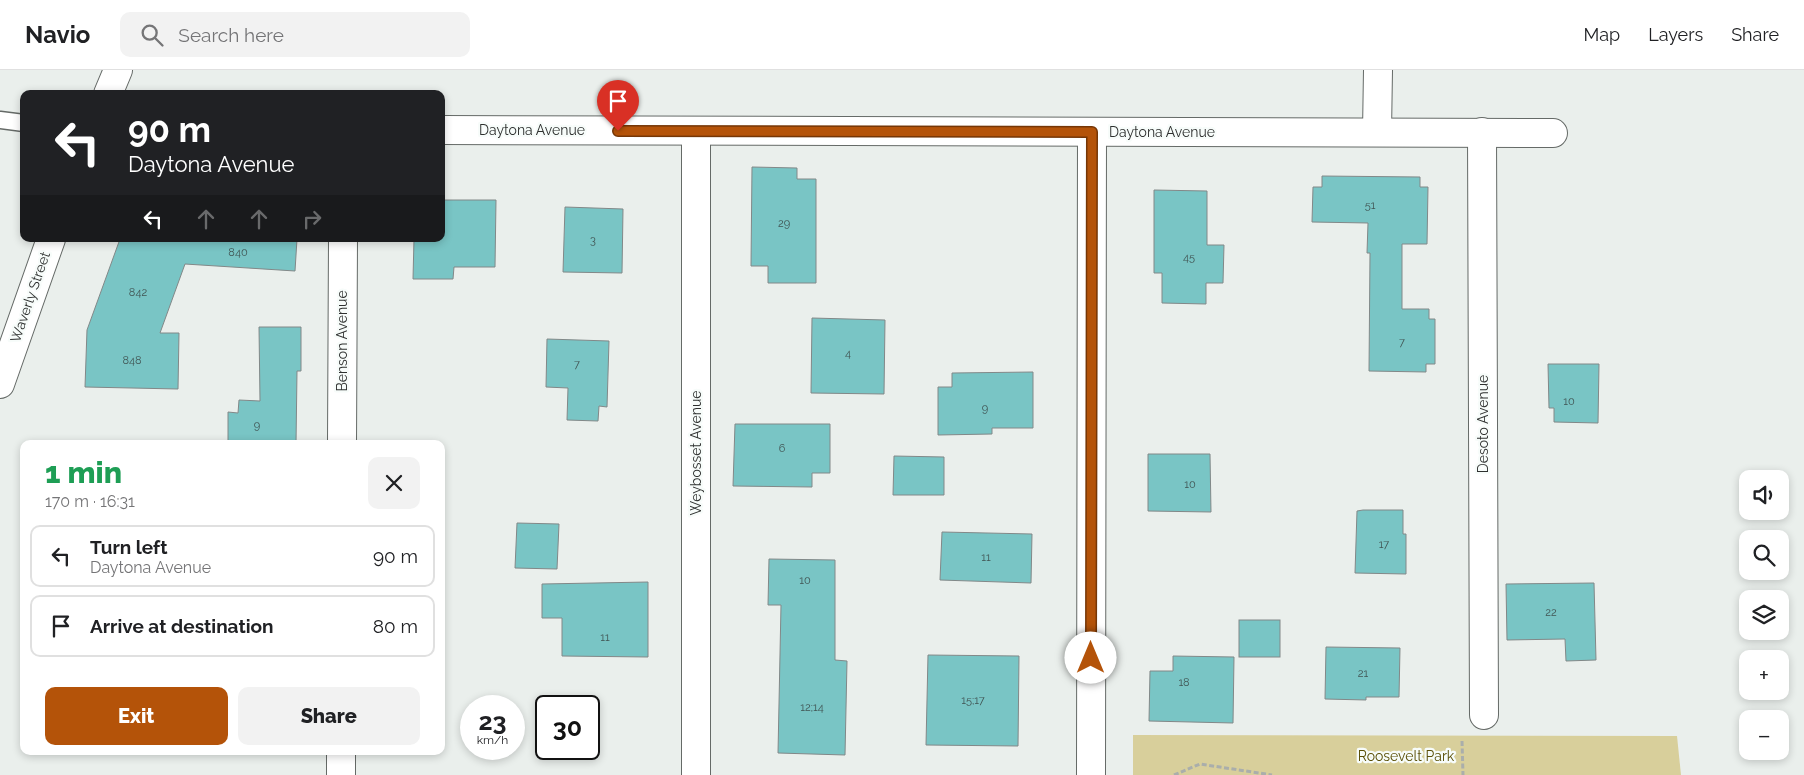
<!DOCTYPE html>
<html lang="en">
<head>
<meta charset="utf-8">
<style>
	body { margin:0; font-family:Raleway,sans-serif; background:#f2f2f2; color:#202124; height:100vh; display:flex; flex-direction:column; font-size:19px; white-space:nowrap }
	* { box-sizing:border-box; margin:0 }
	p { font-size:16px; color:#757577 }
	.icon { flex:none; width:28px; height:28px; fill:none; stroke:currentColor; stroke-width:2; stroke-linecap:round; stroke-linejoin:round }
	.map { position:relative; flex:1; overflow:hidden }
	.sheet { position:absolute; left:20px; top:370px; width:425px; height:315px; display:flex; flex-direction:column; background:#fff; border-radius:10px; box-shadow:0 2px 8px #0003 }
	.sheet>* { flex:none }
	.hud { position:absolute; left:20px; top:20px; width:425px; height:152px; border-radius:10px; box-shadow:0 2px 8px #0003; background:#202124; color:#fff; overflow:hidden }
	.buttons { position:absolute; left:1739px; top:400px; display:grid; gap:10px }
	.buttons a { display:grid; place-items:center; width:50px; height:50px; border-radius:10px; background:#fff; box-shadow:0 2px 8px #0003; font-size:25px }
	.speed { position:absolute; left:460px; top:625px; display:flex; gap:10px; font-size:25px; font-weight:700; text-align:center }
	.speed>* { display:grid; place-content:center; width:65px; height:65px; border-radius:50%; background:#fff; box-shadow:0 2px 8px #0003; line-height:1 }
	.speed small { font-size:12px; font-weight:400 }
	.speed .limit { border:2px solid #111; border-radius:8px; background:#fff; color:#111 }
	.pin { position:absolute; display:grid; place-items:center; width:42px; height:42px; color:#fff; margin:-51px -21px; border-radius:50% 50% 50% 0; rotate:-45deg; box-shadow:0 0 5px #0007 }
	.pin .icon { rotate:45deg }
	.me { position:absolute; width:55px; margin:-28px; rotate:0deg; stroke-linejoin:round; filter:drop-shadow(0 0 4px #0008) }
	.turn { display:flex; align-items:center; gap:18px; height:105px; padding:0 25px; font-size:22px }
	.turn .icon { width:65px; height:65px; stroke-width:2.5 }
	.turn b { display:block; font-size:35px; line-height:42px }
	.lanes { display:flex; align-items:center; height:48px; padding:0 25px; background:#0003; justify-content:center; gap:25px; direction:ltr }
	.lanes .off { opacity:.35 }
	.round { display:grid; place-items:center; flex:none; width:52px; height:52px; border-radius:10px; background:#f2f2f2 }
	.headline { display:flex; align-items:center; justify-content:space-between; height:85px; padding:0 25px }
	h1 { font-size:30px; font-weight:800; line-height:38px; color:#1e9e55 }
	.action { display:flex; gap:10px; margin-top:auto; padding:10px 25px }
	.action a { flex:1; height:58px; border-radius:10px; background:#b45309; color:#fff; font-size:20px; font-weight:800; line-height:58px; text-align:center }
	.action a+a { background:#f2f2f2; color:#202124 }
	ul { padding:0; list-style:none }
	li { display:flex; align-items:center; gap:15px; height:62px; margin:0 10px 8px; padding:0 15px; border:2px solid #e0e0e0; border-radius:10px }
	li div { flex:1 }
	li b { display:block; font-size:19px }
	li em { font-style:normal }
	header { display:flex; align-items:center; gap:30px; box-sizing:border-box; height:70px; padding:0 25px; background:#fff; border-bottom:1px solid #e0e0e0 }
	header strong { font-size:24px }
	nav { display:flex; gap:28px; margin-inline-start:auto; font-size:18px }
	.search { width:350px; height:45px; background:#f2f2f2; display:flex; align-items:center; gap:12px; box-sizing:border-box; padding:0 18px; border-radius:10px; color:#757577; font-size:19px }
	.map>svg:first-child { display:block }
	.green { fill:#d8cf9b }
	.building { fill:#79c5c5; stroke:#828888 }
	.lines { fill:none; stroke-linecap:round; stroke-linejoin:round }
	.service-casing { stroke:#656a67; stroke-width:19 }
	.minor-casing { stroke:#656a67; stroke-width:30 }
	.primary-casing { stroke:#656a67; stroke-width:30 }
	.path { stroke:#aaaeab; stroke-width:3; stroke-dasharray:5 2.5; stroke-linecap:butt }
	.service { stroke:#fff; stroke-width:16 }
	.minor { stroke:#fff; stroke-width:28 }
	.primary { stroke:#fff; stroke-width:28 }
	.route-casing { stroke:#753606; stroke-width:12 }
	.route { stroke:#b45309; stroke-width:9 }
	.labels { text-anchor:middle; stroke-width:4.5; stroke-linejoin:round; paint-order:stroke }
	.number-label { font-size:11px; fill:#415554 }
	.street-label { font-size:14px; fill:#2e302f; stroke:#f7fcfa }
	.park-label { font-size:14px; fill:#594e05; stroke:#f7fcfa }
</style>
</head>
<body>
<header>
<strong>Navio</strong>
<div class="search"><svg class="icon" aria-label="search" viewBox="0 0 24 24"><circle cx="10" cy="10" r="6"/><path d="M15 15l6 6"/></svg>Search here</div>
<nav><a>Map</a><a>Layers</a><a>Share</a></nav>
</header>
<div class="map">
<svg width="1804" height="705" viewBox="0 0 1804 705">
	<rect width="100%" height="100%" fill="#eaefec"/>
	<!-- green -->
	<polygon class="green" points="1133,665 1677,666 1681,705 1133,705"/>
	<!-- building -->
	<g class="building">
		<polygon points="752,97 797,98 797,109 816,109 816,213 768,213 768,196 751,196"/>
		<polygon points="1322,106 1420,107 1420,117 1428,117 1427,174 1402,174 1402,239 1429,239 1429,249 1435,249 1435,294 1426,294 1426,302 1369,301 1370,183 1367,183 1368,153 1312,152 1313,117 1322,117"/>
		<polygon points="1154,120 1207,121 1207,175 1224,175 1223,213 1206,213 1206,234 1162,233 1162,203 1154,203"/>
		<polygon points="441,130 496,130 495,197 454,197 453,209 413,209 414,169 441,169"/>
		<polygon points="565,137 623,139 622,203 563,202"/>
		<polygon points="120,169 297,169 295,201 185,194 160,263 179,263 178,319 85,317 87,260"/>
		<polygon points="812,248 885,250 884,324 811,323"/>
		<polygon points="259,257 301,257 301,301 297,301 296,374 228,374 228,342 238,343 239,330 260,331"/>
		<polygon points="547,269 609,271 607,337 599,336 598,351 567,350 568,318 546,317"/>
		<polygon points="1548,294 1599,294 1598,353 1554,352 1554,338 1549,338"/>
		<polygon points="1033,302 1033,358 992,358 992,364 938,365 938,317 952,317 952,303"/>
		<polygon points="735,354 830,354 830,403 812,403 812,417 733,416"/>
		<polygon points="1148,384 1210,384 1211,442 1148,441"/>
		<polygon points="894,386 944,387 944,425 893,425"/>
		<polygon points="1363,440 1403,440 1403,464 1406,464 1406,504 1355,503 1357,441"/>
		<polygon points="517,453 559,454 557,499 515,498"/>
		<polygon points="942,462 1032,464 1031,513 940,510"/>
		<polygon points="769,489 835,490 835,590 847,591 845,685 778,683 781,535 768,535"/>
		<polygon points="648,512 648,587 562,586 562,548 542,548 542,514"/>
		<polygon points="1594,513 1596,590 1566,591 1565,569 1507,570 1506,514"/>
		<rect x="1239" y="550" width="41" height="37"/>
		<polygon points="1326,577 1400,578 1399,627 1366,627 1366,630 1325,629"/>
		<polygon points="928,585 1019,586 1018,676 926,675"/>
		<polygon points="1173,586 1234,587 1233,653 1149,651 1150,601 1173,601"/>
	</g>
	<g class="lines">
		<defs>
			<polyline id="service" points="0,50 24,53"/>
			<g id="minor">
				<polyline points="441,60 1553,63"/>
				<polyline points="696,61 696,705"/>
				<polyline points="1377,62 1378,0"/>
				<polyline points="1482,62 1484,645"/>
				<polyline points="342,374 343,169"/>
				<polyline points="341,705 341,681"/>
				<polyline points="1091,705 1092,62"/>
			</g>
			<g id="primary">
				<polyline points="108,24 118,0"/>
				<polyline points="0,314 51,169"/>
			</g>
		</defs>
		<!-- service casing -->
		<use href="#service" class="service-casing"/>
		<!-- minor casing -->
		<use href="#minor" class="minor-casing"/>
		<!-- primary casing -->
		<use href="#primary" class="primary-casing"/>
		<!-- path -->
		<g class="path">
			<polyline points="1462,671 1463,705"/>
			<polyline points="1174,705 1200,694 1272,705"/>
		</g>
		<!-- service -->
		<use href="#service" class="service"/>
		<!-- minor -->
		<use href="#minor" class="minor"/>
		<!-- primary -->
		<use href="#primary" class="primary"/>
	</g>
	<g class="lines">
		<defs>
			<polyline id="route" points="618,61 1092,62 1091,588"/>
		</defs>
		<!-- route casing -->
		<use href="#route" class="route-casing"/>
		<!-- route -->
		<use href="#route" class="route"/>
	</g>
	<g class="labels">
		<!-- number labels -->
		<g class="number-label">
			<text x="1370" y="139">51</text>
			<text x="784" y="157">29</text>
			<text x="593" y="174">3</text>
			<text x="238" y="186">840</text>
			<text x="1189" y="191">45</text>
			<text x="138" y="226">842</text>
			<text x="1402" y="276">7</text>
			<text x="848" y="287">4</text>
			<text x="132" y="294">848</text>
			<text x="577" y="298">7</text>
			<text x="1569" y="335">10</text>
			<text x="985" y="342">9</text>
			<text x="257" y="359">9</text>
			<text x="782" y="382">6</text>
			<text x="1190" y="418">10</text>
			<text x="1384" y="478">17</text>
			<text x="986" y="491">11</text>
			<text x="805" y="514">10</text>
			<text x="1551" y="546">22</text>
			<text x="605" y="571">11</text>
			<text x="1363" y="607">21</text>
			<text x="1184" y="616">18</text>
			<text x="973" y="634">15;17</text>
			<text x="812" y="641">12;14</text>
		</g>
		<!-- street labels -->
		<g class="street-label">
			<text x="532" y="65">Daytona Avenue</text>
			<text x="1162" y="67">Daytona Avenue</text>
			<text transform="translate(30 227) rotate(-71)" y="5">Waverly Street</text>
			<text transform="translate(342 271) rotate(-90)" y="5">Benson Avenue</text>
			<text transform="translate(1483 354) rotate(-90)" y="5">Desoto Avenue</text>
			<text transform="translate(696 383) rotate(-90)" y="5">Weybosset Avenue</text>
		</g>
		<!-- park labels -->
		<g class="park-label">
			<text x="1406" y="691">Roosevelt Park</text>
		</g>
	</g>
</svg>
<div class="buttons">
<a><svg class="icon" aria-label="sound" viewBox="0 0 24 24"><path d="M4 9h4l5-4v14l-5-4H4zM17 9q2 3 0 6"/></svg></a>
<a><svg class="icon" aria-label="search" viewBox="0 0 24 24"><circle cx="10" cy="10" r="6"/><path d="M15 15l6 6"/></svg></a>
<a><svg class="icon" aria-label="layers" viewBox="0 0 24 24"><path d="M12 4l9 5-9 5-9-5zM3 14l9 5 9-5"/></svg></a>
<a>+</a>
<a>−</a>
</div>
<div class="speed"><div>23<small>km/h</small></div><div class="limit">30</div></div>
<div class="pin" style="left:618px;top:61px;background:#d93025"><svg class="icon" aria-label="arrive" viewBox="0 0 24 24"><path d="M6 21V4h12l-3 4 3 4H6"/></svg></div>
<svg class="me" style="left:1091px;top:588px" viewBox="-20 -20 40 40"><circle r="19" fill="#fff"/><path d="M0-13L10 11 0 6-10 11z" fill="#b45309"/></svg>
<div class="hud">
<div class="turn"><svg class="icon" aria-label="left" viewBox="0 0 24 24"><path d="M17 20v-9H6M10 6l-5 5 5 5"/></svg><div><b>90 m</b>Daytona Avenue</div></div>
<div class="lanes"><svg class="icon" aria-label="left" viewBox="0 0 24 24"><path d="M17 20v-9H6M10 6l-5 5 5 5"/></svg><svg class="icon off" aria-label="ahead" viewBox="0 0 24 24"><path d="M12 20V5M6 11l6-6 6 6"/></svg><svg class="icon off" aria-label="ahead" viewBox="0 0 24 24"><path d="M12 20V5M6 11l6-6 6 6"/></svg><svg class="icon off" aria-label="right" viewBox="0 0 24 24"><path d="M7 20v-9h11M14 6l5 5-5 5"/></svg></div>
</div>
<section class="sheet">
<div class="headline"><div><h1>1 min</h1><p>170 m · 16:31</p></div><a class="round"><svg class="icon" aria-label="close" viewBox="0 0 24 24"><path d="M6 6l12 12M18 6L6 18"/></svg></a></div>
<ul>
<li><svg class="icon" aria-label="left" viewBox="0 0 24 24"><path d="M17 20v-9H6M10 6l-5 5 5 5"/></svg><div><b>Turn left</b><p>Daytona Avenue</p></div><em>90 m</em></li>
<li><svg class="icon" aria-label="arrive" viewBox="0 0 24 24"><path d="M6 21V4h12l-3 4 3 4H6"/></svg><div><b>Arrive at destination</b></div><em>80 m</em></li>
</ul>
<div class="action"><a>Exit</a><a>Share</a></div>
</section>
</div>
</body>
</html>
